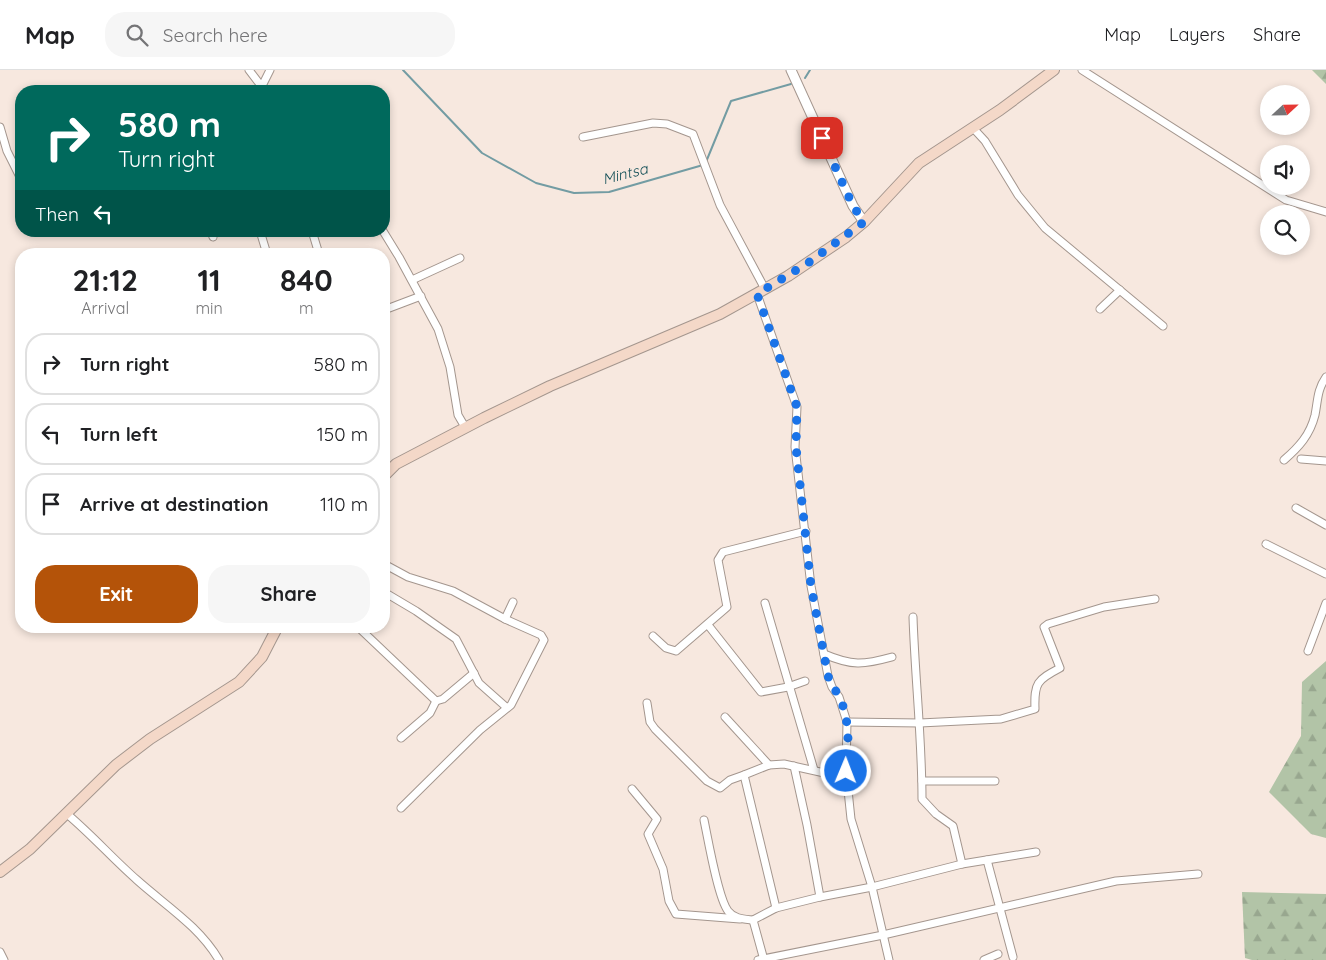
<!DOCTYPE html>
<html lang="en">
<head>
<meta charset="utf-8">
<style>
	body { margin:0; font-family:Quicksand,sans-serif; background:#f6f6f6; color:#202124; height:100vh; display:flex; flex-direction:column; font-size:19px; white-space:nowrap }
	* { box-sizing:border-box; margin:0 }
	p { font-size:16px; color:#757577 }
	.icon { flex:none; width:28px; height:28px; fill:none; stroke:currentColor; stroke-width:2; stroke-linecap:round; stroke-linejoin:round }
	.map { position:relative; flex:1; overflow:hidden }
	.sheet { position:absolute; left:15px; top:178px; width:375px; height:385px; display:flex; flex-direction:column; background:#fff; border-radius:20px; box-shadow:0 2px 8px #0003 }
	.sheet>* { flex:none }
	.top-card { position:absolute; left:15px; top:15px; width:375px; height:152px; border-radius:20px; box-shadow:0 2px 8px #0003; background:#00695c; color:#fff; overflow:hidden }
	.needle { width:32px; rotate:68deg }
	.fabs { position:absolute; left:1260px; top:15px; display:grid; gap:10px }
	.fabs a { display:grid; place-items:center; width:50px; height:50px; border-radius:50%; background:#fff; box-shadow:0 2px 8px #0003; font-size:25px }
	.pin { position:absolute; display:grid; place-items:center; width:42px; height:42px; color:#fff; margin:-21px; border-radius:10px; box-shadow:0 2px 8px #0006 }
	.me { position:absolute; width:55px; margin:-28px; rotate:1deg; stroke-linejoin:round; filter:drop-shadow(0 0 4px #0008) }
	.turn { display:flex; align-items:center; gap:18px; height:105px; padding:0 20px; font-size:22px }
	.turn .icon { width:65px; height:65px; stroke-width:2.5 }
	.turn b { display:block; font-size:35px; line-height:42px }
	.then { display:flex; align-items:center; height:48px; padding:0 20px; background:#0003; gap:10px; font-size:19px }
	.eta { display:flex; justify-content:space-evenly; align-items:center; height:85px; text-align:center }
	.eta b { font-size:30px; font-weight:700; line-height:35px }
	.cta { display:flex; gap:10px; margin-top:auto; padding:10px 20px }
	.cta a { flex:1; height:58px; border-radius:20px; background:#b45309; color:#fff; font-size:20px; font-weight:700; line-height:58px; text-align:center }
	.cta a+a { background:#f6f6f6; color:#202124 }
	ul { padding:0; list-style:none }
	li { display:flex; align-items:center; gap:15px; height:62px; margin:0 10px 8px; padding:0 10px; border:2px solid #e0e0e0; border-radius:20px }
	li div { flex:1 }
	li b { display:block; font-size:19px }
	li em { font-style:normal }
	header { display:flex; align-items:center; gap:30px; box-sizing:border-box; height:70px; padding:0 25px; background:#fff; border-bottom:1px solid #e0e0e0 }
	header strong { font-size:24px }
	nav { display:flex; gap:28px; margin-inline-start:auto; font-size:18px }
	.search { width:350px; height:45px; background:#f6f6f6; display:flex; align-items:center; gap:12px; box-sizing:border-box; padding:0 18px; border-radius:20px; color:#757577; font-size:19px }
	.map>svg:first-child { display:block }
	.forest { fill:url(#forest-firs) }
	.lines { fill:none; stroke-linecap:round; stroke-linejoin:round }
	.stream { stroke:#739ca3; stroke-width:2 }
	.minor-casing { stroke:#a4968e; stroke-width:9 }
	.tertiary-casing { stroke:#a4968e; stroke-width:11 }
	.secondary-casing { stroke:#a4968e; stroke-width:12 }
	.minor { stroke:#fff; stroke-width:7 }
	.tertiary { stroke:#fff; stroke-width:9 }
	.secondary { stroke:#f4d8c8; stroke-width:10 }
	.route { stroke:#1a73e8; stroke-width:9; stroke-dasharray:0 16.2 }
	.labels { text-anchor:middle; stroke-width:5; stroke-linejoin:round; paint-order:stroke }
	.water-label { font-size:15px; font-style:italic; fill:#114e56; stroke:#f7e8df }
</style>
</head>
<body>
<header>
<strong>Map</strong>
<div class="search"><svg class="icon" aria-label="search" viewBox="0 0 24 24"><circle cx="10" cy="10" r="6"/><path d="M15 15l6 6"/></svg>Search here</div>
<nav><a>Map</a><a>Layers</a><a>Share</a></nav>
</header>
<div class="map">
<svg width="1326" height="890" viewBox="0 0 1326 890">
	<defs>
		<pattern id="forest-firs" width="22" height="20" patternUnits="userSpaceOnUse" patternTransform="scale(1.25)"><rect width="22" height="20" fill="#b2c4a7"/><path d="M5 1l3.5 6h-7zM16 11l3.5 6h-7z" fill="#98a78f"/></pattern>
	</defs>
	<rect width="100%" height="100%" fill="#f7e8df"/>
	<!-- forest -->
	<g class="forest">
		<polygon points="1312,0 1326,0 1326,14"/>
		<polygon points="1326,591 1326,768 1311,764 1269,722 1301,666 1302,612"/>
		<polygon points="1242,822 1326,824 1326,890 1252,890 1245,888"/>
	</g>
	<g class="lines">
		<!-- stream -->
		<g class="stream">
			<polyline points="403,0 482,83 536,113 574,123 609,122 703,95"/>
			<polyline points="805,8 810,0"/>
			<polyline points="706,92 731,31 791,14"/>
		</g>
		<defs>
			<g id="minor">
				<polyline points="249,0 265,21"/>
				<polyline points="1082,0 1286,130 1326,142"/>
				<polyline points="253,21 262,16 270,0"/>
				<polyline points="0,57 7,81 21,109"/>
				<polyline points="973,58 985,71 1018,125 1045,158 1163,256"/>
				<polyline points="583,67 653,53 667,54 693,64 720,135 765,219"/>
				<polyline points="211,161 213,167"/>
				<polyline points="260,161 267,184"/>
				<polyline points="312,161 319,184"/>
				<polyline points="383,161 399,187 438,259 450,297 458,345 465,357"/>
				<polyline points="412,210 460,188"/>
				<polyline points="757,224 797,337 795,377 811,516 828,606 832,617 839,627 847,652 846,701 851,749 872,817 889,890"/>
				<polyline points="1100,239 1120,220"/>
				<polyline points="384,240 421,226"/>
				<polyline points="1301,389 1326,391"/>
				<path d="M1284,390C1299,377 1310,365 1315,345C1318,330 1317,320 1326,307"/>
				<polyline points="1296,438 1326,455"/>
				<polyline points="1266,474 1326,504"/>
				<polyline points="384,494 408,507 453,521 505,549 513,532"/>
				<polyline points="384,522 416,541 456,569 479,613 506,637"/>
				<polyline points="765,533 814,700"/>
				<path d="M913,547C915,608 922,668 922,729L936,744L953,756L962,794"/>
				<polyline points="708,555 761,622 788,617 805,611"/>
				<polyline points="357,556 436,631 443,629 474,603"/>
				<polyline points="653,566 666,578 676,581 727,537 718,490 723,482 806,461"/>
				<polyline points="1308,581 1326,533"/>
				<path d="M824,584C852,596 863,595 892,587"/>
				<polyline points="647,633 650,652 655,659 707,711 720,718 730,710 744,705"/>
				<polyline points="725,647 769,695"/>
				<path d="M847,652L920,653L1001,649L1035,639C1034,613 1037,610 1060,598L1044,557L1048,554L1104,537L1155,529"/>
				<polyline points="401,668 430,643 436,631"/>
				<polyline points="794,696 807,755 820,827"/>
				<polyline points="922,711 995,711"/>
				<polyline points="632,719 657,749 648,764 663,799 669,831 676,844 740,849"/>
				<polyline points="401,738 480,660 511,635 544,570 541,565 505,549"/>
				<path d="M67,744C92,765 113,789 137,810C166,836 199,856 219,890"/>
				<path d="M704,750C708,769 718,828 728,841C734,849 744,849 753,850"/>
				<polyline points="987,790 1013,887"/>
				<polyline points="776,838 744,705 769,695 784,694 847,708"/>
				<polyline points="0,882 4,890"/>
				<polyline points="758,890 883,865 1116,811 1198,804"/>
				<polyline points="764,890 753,850 776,838 820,827 872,817 962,794 1036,782"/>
				<polyline points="984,890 998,884"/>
			</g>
			<polyline id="tertiary" points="791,0 853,136 864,152"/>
			<g id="secondary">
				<polyline points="384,406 396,394 484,348 550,316 720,244 788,206 846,167 864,152 919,93 1000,40 1054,0"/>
				<polyline points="0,802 30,779 116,695 150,669 239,612 262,587 278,556"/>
			</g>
		</defs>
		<!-- minor casing -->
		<use href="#minor" class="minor-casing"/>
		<!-- tertiary casing -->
		<use href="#tertiary" class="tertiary-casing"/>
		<!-- secondary casing -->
		<use href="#secondary" class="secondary-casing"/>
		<!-- minor -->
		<use href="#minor" class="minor"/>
		<!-- tertiary -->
		<use href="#tertiary" class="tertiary"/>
		<!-- secondary -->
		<use href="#secondary" class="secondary"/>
	</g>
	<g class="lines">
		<!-- route -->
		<path class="route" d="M822,68L853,136L864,152L808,193L757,224L797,337L796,377L811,516L828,606C831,614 835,619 839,627C850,647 849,679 846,701"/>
	</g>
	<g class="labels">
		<!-- water labels -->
		<g class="water-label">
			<text transform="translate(625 104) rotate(-14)" y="5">Mintsa</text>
		</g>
	</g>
</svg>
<div class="fabs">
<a><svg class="needle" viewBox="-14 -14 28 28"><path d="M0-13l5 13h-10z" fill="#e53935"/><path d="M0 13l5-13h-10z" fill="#757577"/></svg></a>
<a><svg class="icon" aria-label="sound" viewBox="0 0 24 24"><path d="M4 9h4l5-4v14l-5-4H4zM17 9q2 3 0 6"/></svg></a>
<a><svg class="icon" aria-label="search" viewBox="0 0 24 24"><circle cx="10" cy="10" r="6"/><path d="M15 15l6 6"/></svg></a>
</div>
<div class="pin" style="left:822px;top:68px;background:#d93025"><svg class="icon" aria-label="arrive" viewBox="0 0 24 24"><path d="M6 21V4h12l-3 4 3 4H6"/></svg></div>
<svg class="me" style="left:846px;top:701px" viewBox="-20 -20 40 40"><circle r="17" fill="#1a73e8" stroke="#fff" stroke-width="3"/><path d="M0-11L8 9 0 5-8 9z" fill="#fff"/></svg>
<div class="top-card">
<div class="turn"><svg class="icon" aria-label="right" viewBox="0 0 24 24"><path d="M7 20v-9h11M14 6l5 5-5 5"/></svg><div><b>580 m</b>Turn right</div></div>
<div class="then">Then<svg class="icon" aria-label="left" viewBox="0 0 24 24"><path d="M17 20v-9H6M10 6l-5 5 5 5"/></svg></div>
</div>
<section class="sheet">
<div class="eta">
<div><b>21:12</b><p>Arrival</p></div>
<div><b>11</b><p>min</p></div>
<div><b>840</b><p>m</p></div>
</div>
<ul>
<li><svg class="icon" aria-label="right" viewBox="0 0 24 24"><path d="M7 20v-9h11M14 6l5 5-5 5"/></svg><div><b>Turn right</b></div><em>580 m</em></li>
<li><svg class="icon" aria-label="left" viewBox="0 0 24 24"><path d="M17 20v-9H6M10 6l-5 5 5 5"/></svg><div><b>Turn left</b></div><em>150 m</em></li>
<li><svg class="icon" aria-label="arrive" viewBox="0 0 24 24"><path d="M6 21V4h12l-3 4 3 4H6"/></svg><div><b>Arrive at destination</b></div><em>110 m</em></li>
</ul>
<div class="cta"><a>Exit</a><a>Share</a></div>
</section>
</div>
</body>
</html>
